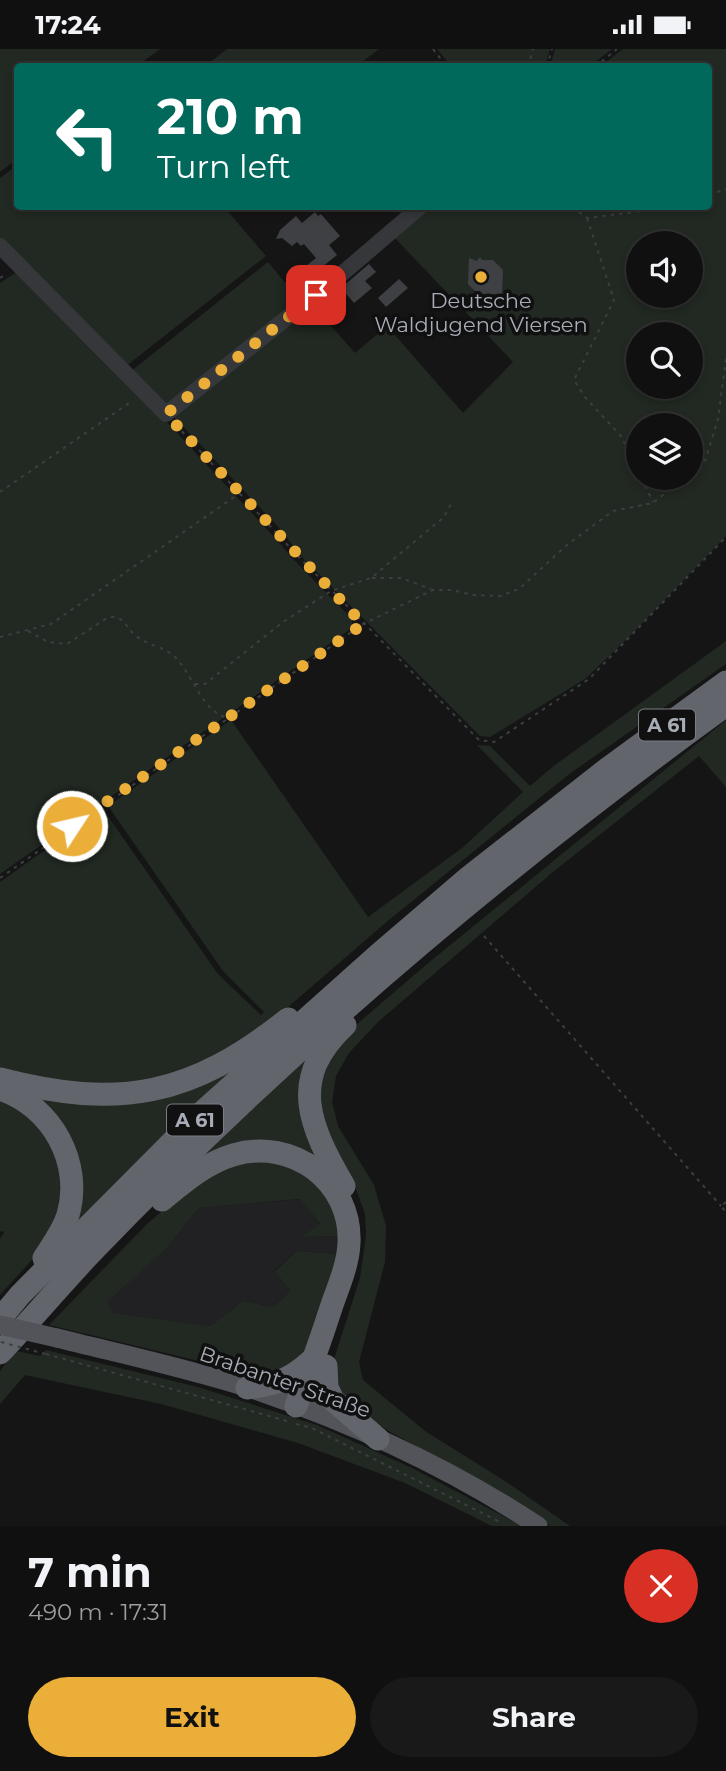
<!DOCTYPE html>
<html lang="en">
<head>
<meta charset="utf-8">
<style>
	body { margin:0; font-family:Montserrat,sans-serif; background:#191919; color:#f1f3f6; height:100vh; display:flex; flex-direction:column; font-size:26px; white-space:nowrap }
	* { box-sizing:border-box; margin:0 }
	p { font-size:23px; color:#9c9d9f }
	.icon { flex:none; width:38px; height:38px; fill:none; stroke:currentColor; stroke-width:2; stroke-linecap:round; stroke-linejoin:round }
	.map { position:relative; height:1477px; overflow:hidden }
	.panel { display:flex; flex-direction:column; background:#101010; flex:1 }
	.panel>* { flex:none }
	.guide { position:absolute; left:14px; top:14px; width:698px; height:147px; border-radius:7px; box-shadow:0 4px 10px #0003,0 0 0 2px #303030; background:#00695c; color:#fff; overflow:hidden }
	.fabs { position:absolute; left:626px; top:182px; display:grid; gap:14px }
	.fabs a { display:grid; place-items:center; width:77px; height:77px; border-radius:50%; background:#101010; box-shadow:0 4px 10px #0003,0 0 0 2px #303030; font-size:35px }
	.pin { position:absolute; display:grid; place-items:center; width:60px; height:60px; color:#fff; margin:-30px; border-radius:14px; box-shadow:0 4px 10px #0006 }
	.me { position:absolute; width:77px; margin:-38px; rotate:55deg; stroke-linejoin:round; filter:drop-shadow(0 0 5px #0008) }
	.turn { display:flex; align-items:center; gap:24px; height:147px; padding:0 28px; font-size:32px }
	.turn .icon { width:91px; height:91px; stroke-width:2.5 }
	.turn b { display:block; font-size:49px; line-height:60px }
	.round { display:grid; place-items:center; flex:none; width:74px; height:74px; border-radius:37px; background:#191919 }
	.overview { display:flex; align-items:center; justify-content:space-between; height:119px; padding:0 28px }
	h1 { font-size:42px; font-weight:700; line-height:52px }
	.cta { display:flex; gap:14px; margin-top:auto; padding:14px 28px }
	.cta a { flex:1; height:80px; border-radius:42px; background:#eaae39; color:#111; font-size:28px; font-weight:700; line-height:80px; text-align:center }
	.cta a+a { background:#191919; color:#f1f3f6 }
	.status { display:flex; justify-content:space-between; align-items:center; height:49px; padding:0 35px; background:#101010; direction:ltr }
	.status svg { height:19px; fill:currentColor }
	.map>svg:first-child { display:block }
	.built { fill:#212123 }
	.green { fill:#212922; fill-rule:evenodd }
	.building { fill:#3f4043 }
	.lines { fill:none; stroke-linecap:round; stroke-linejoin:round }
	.path { stroke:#3c3e42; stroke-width:2; stroke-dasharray:3.5 5; stroke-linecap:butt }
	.minor { stroke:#36373b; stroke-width:16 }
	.major { stroke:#52545a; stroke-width:19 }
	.highway { stroke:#62656c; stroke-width:23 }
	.path-bridge { stroke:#3c3e42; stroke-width:2; stroke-dasharray:3.5 5; stroke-linecap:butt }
	.major-bridge { stroke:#52545a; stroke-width:19 }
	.route { stroke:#eaae39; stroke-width:12; stroke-dasharray:0 21.6 }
	.poi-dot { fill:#eaae39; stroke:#101011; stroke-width:2.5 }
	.labels { text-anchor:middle; stroke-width:7; stroke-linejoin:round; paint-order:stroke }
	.shield { fill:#101011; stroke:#7a7d84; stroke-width:2 }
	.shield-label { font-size:19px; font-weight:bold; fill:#a7acb6 }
	.poi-label { font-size:21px; fill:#a7acb6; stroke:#101011 }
	.street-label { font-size:21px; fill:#a7acb6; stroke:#101011 }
</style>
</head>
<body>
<div class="status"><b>17:24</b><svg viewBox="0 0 49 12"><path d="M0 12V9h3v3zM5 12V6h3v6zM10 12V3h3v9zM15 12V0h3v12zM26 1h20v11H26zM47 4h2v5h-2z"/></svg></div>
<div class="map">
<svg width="726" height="1477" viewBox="0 0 726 1477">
	<rect width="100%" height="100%" fill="#151516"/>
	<!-- built -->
	<polygon class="built" points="301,1150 320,1176 303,1188 343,1187 342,1205 297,1202 275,1221 290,1242 273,1258 243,1252 210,1277 113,1264 106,1253 166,1200 199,1159"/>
	<!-- green -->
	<g class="green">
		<polygon points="0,0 160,0 137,17 18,18 17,110 0,123"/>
		<polygon points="227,0 379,0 357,17 205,17"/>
		<polygon points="437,0 550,0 545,17 452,18"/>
		<polygon points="555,0 612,0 590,17 550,17"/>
		<path d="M623,0H726V487L628,589L585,630L490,688L480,687L298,504L283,483L172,366L311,254L355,304L387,277L463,364L513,313L391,185L426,158H709V18L601,17ZM639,194H691V247H639ZM639,285H691V338H639ZM639,376H691V429H639Z"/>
		<polygon points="17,116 18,158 224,158 266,207 125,318 0,190 0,129"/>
		<polygon points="268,213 301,253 173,357 163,357 130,323"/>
		<polygon points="18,222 165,371 276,490 292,509 352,570 352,579 0,825 0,234"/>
		<polygon points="726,592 726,615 568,726 390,870 265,978 231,999 168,1028 102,1039 0,1022 0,833 103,760 218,925 261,966 264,963 223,922 108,757 231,671 368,868 462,799 523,743 477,696 490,697 530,737 555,716"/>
		<polygon points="726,671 726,738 699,707 553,823 378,973 349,1004 336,1027 332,1053 338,1077 374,1136 386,1177 385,1213 359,1313 363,1331 425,1382 505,1432 570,1477 550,1477 503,1445 387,1381 343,1351 335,1322 335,1307 360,1229 366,1186 365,1165 353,1131 323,1074 320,1035 336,998 357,975 427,915"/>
		<polygon points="336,978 309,1028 333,1129 293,1104 177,1129"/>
		<polygon points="244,1010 69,1182 75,1150 33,1051 42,1045 78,1051"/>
		<polygon points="0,1048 45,1079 61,1113 63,1159 39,1203 0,1246 0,1190 4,1183 0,1182"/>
		<polygon points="265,1110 292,1115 333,1150 343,1187 301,1188 320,1175 300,1150 199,1159 166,1200 107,1253 113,1264 210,1277 243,1252 273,1258 290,1242 275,1222 297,1202 342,1205 307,1301 290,1318 276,1323 262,1325 203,1313 49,1276 147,1175 189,1139 232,1115"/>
		<polygon points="46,1301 198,1338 317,1376 412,1419 522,1477 492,1477 405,1434 298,1394 161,1355 25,1326 0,1355 0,1322 16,1302 40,1307"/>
	</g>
	<!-- building -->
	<g class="building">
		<polygon points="315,163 318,167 321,165 340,187 329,196 337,206 292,242 285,234 316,209 304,195 301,197 297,193 292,197 282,189 276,190 280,181 296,167 302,174"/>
		<polygon points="480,208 482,211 493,211 503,221 502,245 478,245 468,235 469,209 477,212"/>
		<polygon points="369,215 376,223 365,232 372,239 354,254 341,239"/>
		<polygon points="399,230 408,239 386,258 378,249"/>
	</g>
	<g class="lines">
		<!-- path -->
		<g class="path">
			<polyline points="433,0 447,18"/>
			<polyline points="528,18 533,0"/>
			<polyline points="547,18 552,0"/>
			<polyline points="595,18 617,0"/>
			<polyline points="709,146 726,140"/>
			<polyline points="572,158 587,169 675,158"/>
			<polyline points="587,169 614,251 574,331 584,347 621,387 639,423"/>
			<polyline points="0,229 6,225"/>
			<polyline points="176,376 296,505 479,691 494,693 589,630 726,488"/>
			<polyline points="691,423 705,412 718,370 726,310"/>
			<polyline points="641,429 653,453"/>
			<polyline points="0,443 132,352"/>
			<polyline points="372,529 401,529 431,540"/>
			<path d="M28,582L48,593L67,595L107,569C123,564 126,579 136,587C148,597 164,597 175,608C194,627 201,662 228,669"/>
			<polyline points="0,588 51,575 240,444"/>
			<polyline points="195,635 205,635 283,573 331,542 371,529 444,468 452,453"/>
			<polyline points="0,829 363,575 433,541 452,541 473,546 500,547 519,540 568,495 613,462 653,454 684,429"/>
			<polyline points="484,887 721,1157"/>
			<polyline points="726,1153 721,1157 726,1163"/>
			<polyline points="46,1305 287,1372"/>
			<polyline points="296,1375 312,1379 502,1474"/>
		</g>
		<!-- minor -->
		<polyline class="minor" points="0,197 166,365 337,229 420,158"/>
		<!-- major -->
		<path class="major" d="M57,1289C121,1305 186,1319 249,1339C350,1373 449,1418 538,1477"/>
		<!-- highway -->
		<g class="highway">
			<path d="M0,1030C120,1061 191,1047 288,970"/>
			<path d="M0,1040C52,1057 83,1114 68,1166C63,1182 53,1195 44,1209"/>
			<path d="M344,1137C310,1078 287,1030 345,976"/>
			<path d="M162,1151C184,1133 206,1114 233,1106C293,1088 352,1133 349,1194C348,1216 339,1236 332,1256C321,1290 309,1324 296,1357"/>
			<polyline points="0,1270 20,1246 199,1066 379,905 469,828 607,720 726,633"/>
			<path d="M0,1304C30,1272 59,1238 89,1206C283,1003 499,821 726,656"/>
			<polyline points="326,1317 327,1338 333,1351 378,1390"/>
			<path d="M247,1339C278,1335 290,1331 313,1310"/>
		</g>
		<!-- path-bridge -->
		<polyline class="path-bridge" points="1,1293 46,1305"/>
		<!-- major-bridge -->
		<polyline class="major-bridge" points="0,1276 57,1289"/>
	</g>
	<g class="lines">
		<!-- route -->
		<polyline class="route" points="72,777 363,575 166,365 316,246"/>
	</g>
	<!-- markers -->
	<circle class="poi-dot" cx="481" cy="228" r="7"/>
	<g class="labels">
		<!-- shield labels -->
		<g class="shield">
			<rect x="639" y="660.5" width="56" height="31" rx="5"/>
			<rect x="167" y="1055.5" width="56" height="31" rx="5"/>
		</g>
		<g class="shield-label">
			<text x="667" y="683">A 61</text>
			<text x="195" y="1078">A 61</text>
		</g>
		<!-- poi labels -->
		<g class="poi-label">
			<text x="481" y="259">Deutsche<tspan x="481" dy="24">Waldjugend Viersen</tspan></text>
		</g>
		<!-- street labels -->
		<g class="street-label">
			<text transform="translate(285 1333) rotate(19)" y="7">Brabanter Straße</text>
		</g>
	</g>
</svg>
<div class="fabs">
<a><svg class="icon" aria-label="sound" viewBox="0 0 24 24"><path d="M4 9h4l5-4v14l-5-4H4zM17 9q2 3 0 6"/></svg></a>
<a><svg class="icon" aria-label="search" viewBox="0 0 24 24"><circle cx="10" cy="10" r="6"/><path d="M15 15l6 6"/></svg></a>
<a><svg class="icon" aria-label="layers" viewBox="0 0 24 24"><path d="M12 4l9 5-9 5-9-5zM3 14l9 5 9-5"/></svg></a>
</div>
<div class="pin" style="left:316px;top:246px;background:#d93025"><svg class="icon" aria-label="arrive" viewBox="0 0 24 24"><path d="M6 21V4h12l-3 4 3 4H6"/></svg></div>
<svg class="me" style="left:72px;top:777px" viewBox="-20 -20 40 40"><circle r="17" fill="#eaae39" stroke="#fff" stroke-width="3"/><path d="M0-11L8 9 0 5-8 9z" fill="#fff"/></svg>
<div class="guide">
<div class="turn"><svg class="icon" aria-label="left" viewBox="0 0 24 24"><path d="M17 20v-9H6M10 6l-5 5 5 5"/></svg><div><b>210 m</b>Turn left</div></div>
</div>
</div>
<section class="panel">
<div class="overview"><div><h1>7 min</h1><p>490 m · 17:31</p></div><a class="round" style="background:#d93025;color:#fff"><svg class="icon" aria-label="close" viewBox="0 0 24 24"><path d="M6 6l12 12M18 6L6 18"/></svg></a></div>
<div class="cta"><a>Exit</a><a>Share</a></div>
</section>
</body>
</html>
